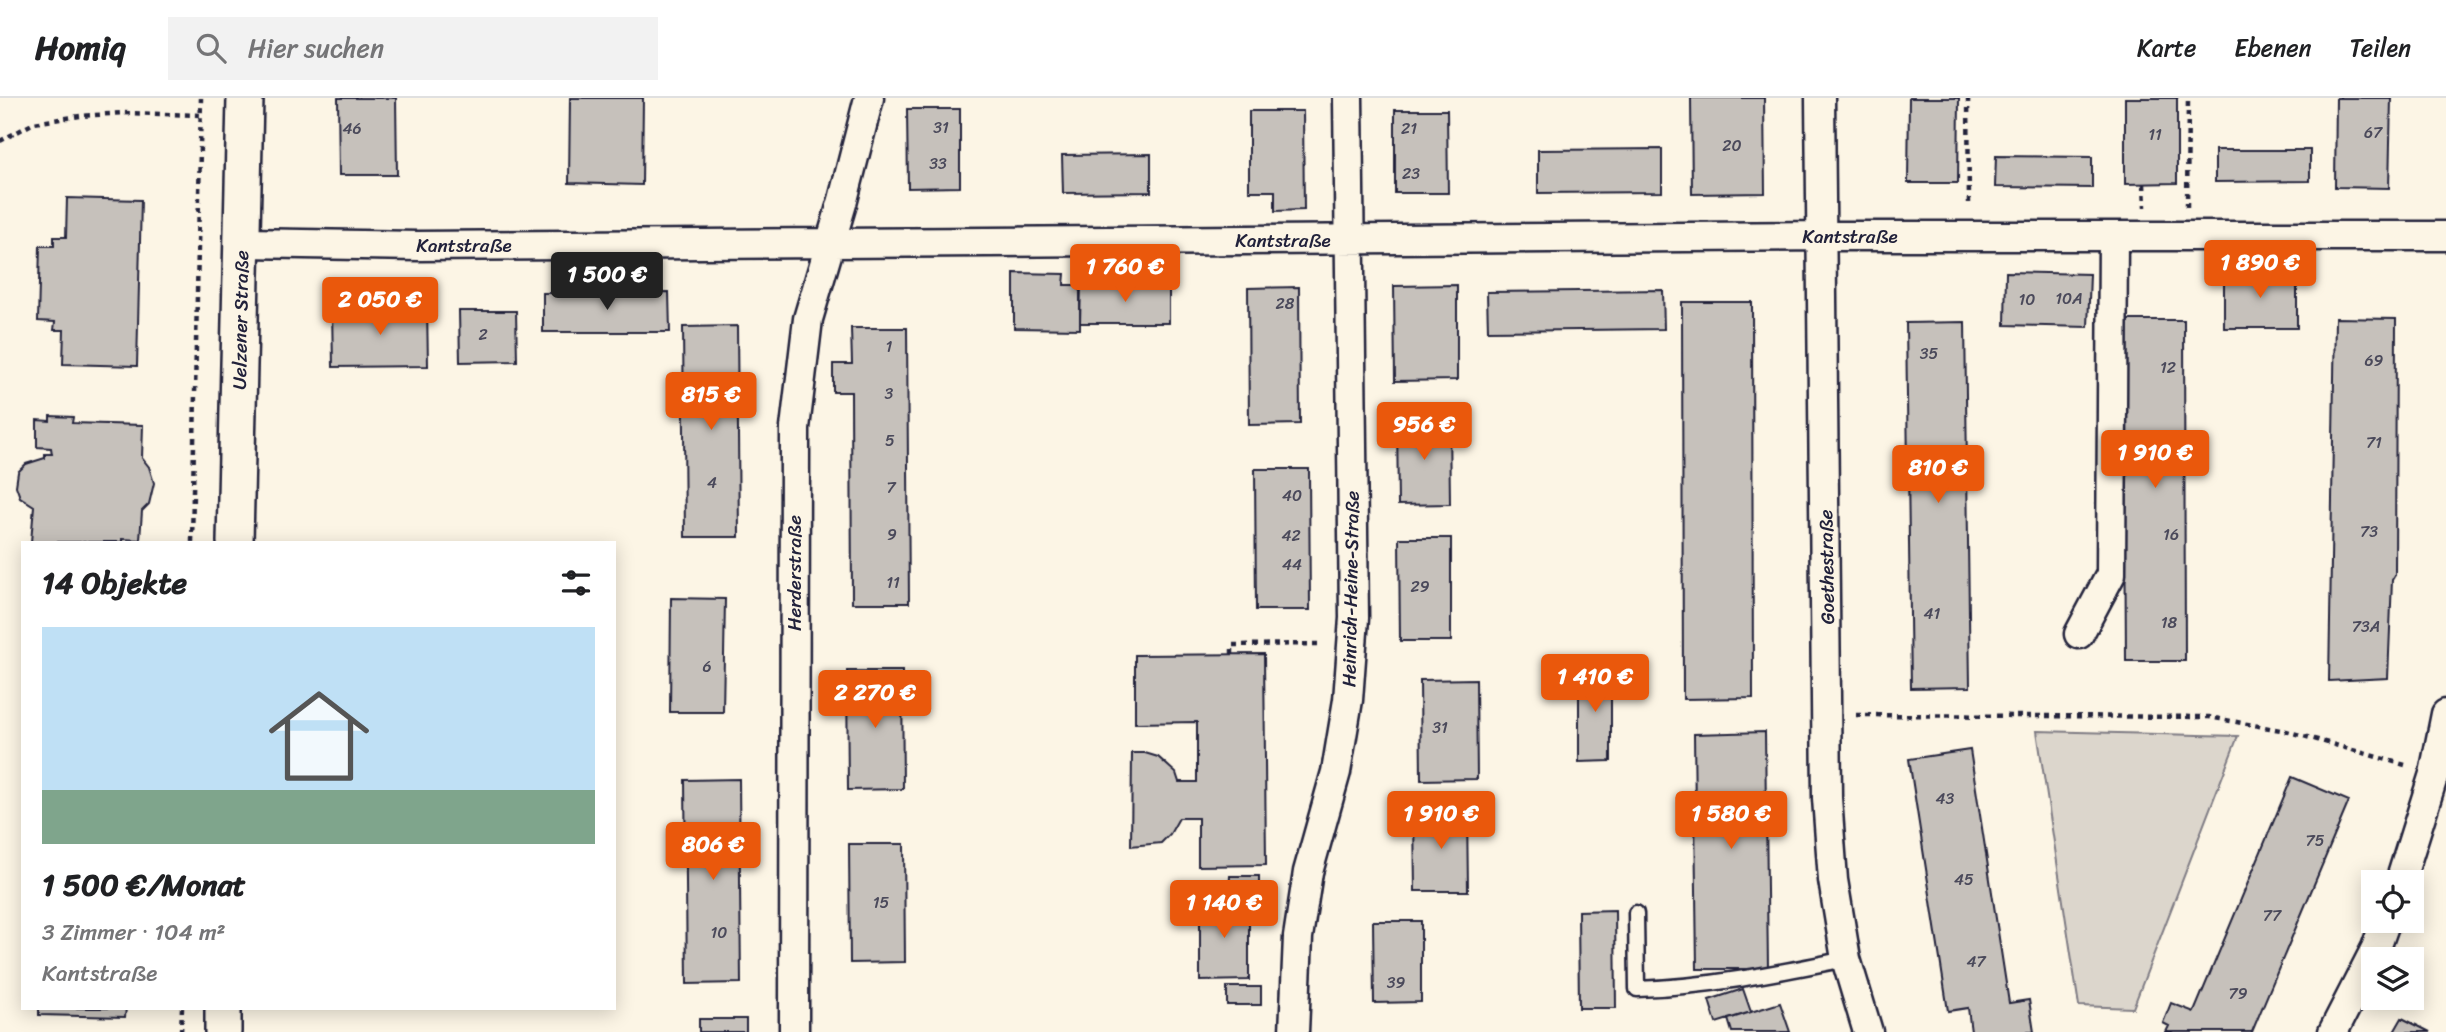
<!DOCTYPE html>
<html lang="de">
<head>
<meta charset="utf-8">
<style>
	body { margin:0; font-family:Sriracha,sans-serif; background:#f2f2f2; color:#202124; height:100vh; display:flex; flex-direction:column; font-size:26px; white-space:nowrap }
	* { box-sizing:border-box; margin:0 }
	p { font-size:23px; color:#757577 }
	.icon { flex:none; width:38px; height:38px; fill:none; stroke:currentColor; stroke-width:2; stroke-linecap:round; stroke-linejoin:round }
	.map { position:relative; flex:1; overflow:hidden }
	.sheet { position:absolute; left:21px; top:443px; width:595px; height:469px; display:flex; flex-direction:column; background:#fff; border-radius:0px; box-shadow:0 4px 18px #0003 }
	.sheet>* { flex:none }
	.buttons { position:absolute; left:2361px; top:772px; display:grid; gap:14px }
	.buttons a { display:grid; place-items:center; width:63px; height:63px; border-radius:0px; background:#fff; box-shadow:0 4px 18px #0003; font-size:35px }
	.price { position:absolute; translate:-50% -60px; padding:0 16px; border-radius:7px; background:#ea580c; color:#fff; font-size:23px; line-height:46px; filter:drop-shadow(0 2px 4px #0008) }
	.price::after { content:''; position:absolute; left:50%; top:42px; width:21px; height:16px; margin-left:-10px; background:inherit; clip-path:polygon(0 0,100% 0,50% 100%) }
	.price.on { background:#222; color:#fff }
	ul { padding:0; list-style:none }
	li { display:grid; align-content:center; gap:14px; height:371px; padding:0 21px }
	li span { display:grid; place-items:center; height:217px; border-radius:0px; color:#555 }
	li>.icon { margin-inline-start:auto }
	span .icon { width:126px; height:126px; fill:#fffc; stroke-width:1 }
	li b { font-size:30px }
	h2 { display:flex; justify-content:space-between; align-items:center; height:84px; padding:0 21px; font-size:30px }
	header { display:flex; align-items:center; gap:42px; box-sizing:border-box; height:98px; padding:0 35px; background:#fff; border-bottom:2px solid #e0e0e0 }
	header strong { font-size:33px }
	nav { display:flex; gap:38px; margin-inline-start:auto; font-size:24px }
	.search { width:490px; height:63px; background:#f2f2f2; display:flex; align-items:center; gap:18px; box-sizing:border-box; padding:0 24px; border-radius:0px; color:#757577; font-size:26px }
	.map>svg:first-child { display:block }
</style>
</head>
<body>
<header>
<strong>Homiq</strong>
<div class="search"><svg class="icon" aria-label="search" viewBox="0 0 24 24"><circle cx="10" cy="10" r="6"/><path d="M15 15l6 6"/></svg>Hier suchen</div>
<nav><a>Karte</a><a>Ebenen</a><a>Teilen</a></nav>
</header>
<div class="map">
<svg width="2446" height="934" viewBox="0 0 2446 934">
	<rect width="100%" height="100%" fill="#fcf5e5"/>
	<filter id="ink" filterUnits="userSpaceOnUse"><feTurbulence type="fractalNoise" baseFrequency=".0143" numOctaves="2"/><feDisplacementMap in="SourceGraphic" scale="14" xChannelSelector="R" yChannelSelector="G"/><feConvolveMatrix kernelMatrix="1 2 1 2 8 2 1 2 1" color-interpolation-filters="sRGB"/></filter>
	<g filter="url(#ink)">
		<path fill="#dcd6cc" stroke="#7f7c84" stroke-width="2" d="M2037,633L2238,638L2133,910L2079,908Z"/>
		<path fill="#c6c1bb" stroke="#22223b" stroke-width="2" d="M338,0H396L397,77H339Z
			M570,0H643L642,87L569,85Z
			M1691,0H1764L1765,95L1692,96Z
			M1909,0H1959L1958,85H1908Z
			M2125,0H2177V85L2125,86Z
			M2336,0H2391L2389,90L2335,89Z
			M907,11H960V89L908,90Z
			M1395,12H1447L1448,95H1395Z
			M1249,13H1303L1304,112L1275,113V93H1249Z
			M1662,51V94L1538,95V52Z
			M2215,52H2310V83L2215,84Z
			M1151,56V94L1063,95L1062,57Z
			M1996,58L2092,59V90L1995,89Z
			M67,100L141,102L137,268L63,266L64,232H54L55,224L38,223L40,148H54V139H66Z
			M2006,174L2090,176L2088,229L2005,227Z
			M2224,174H2297V230H2224Z
			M1014,175L1065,176L1064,187H1080V231L1014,230Z
			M1169,186V225H1080L1081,187Z
			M1457,187V282L1395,283L1394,188Z
			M1299,189L1300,326L1249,327L1248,190Z
			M1663,192L1664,231L1488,233L1487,194Z
			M669,194L670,234H543V195Z
			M1682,204H1752L1753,600L1683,601Z
			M332,209H427L428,268L333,269Z
			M459,213H516L517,263L460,264Z
			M2335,220L2396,221L2395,477L2392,482L2388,580L2329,583Z
			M2124,222H2184L2185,563H2126Z
			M1965,224L1970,589L1911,590L1906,225Z
			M737,228L739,439H685L683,229Z
			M851,230H907L909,505H852L851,294H833V266H852Z
			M50,318L73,319L72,325L143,327L142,360L149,369L154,385L149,406L142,413L140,442L122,441V444H31L34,408L20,399L16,388L18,374L26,366L45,360V356H52L51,350L37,349V322L50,323Z
			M1449,320L1450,406L1398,407L1397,321Z
			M1255,371H1309L1310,512H1256Z
			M1399,440H1451V543H1400Z
			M671,500L725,501L723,614H670Z
			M1264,556L1266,767L1198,768V720H1179L1170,736L1161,745L1131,748L1132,655H1145L1158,659L1176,675L1179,684H1197V624L1135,625V557Z
			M1579,568H1611V663L1579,664Z
			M847,573H902L903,691L848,692Z
			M1476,581L1477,681L1421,682L1420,582Z
			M1765,634L1768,871H1697L1694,636Z
			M1970,652L2009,905L2029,902L2034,934H1971L1968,910L1948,913L1909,661Z
			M2292,679L2349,703L2252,934H2166L2169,928L2163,925L2171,905L2194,914Z
			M739,681L741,885L687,886L685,682Z
			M1467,713L1468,793H1415L1414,714Z
			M849,746H904L905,864L850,865Z
			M1230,778H1259V796L1229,795Z
			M1249,802V882L1200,883V803Z
			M1615,812L1616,910H1579L1578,813Z
			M1373,823H1421V904L1374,905Z
			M1227,889H1261V907H1227Z
			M1743,891L1751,914L1716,925L1709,902Z
			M1780,905L1790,934H1732L1728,921Z
			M39,910H126L125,919L39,917Z
			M2402,920L2430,934H2394Z
			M699,921H746V934H699Z"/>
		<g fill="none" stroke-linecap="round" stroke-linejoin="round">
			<defs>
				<path id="service" d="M1636,815L1637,891C1708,889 1777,875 1846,861"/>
				<path id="minor" d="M1820,0L1827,700L1833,782L1846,861L1868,934
					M242,145L418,148L1823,138H2446
					M2079,536L2111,476L2113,138
					M2400,784L2434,676L2446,616
					M794,934L795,330L808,221L843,102L869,0
					M1294,934L1298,839L1308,774L1336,674L1348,602L1354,520L1348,0
					M2333,934L2376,850L2386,822"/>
				<path id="tertiary" d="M235,444L245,0
					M223,934V910"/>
			</defs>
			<use href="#service" stroke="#22223b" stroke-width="19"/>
			<use href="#minor" stroke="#22223b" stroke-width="33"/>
			<use href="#tertiary" stroke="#22223b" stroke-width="40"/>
			<path stroke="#22223b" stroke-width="4.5" stroke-dasharray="5 5" stroke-linecap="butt" d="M1968,0L1969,105
				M0,43L34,25L80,18L124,15L202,17
				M2144,86L2145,109
				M2187,109L2188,0
				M192,444L201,0
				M1232,556V547L1320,546
				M1856,617L2209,619L2286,633L2405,667
				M181,934L182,910"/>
			<use href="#service" stroke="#fcf5e5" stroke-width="14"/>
			<use href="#minor" stroke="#fcf5e5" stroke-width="28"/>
			<use href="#tertiary" stroke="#fcf5e5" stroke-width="35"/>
		</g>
	</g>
	<g text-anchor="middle" stroke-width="5" stroke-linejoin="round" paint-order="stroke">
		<g font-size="16" fill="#4b4a5b">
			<text x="941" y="35">31</text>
			<text x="352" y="36">46</text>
			<text x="1409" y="36">21</text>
			<text x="2373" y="40">67</text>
			<text x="2155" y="42">11</text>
			<text x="1732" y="53">20</text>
			<text x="938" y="71">33</text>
			<text x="1411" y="81">23</text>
			<text x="2069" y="206">10A</text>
			<text x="2027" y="207">10</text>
			<text x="1285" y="211">28</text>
			<text x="483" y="242">2</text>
			<text x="889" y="254">1</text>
			<text x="1929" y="261">35</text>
			<text x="2374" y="268">69</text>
			<text x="2168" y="275">12</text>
			<text x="889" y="301">3</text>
			<text x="890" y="348">5</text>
			<text x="2374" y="350">71</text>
			<text x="712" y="390">4</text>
			<text x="891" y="395">7</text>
			<text x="1292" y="403">40</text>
			<text x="2369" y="439">73</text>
			<text x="892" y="442">9</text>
			<text x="2171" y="442">16</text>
			<text x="1291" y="443">42</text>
			<text x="1292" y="472">44</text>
			<text x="893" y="490">11</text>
			<text x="1420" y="494">29</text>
			<text x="1932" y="521">41</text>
			<text x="2169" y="530">18</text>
			<text x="2366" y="534">73A</text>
			<text x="707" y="574">6</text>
			<text x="1440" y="635">31</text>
			<text x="1945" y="706">43</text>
			<text x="2315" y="748">75</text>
			<text x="1964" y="787">45</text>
			<text x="881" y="810">15</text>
			<text x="2272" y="823">77</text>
			<text x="719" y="840">10</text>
			<text x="1976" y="869">47</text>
			<text x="1396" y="890">39</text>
			<text x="2238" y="901">79</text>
		</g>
		<g font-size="19" fill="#22223b" stroke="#fcf5e5">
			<text x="1850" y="145">Kantstraße</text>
			<text x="1283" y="149">Kantstraße</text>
			<text x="464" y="154">Kantstraße</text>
			<text transform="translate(240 222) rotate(-89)" y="7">Uelzener Straße</text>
			<text transform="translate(1826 469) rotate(-91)" y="7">Goethestraße</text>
			<text transform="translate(794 475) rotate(-90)" y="7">Herderstraße</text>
			<text transform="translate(1350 491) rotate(-89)" y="7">Heinrich-Heine-Straße</text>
		</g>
	</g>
</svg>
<div class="buttons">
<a><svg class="icon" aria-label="locate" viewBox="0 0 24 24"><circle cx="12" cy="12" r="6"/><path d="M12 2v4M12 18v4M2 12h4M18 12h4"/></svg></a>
<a><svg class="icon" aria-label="layers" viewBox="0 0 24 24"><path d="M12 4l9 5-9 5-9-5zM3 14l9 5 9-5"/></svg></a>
</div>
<b class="price" style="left:2260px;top:202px">1 890 €</b>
<b class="price" style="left:1125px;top:206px">1 760 €</b>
<b class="price on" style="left:607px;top:214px">1 500 €</b>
<b class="price" style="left:380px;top:239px">2 050 €</b>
<b class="price" style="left:711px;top:334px">815 €</b>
<b class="price" style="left:1424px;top:364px">956 €</b>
<b class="price" style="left:2155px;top:392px">1 910 €</b>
<b class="price" style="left:1938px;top:407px">810 €</b>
<b class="price" style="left:1595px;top:616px">1 410 €</b>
<b class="price" style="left:875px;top:632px">2 270 €</b>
<b class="price" style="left:1441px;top:753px">1 910 €</b>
<b class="price" style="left:1731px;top:753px">1 580 €</b>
<b class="price" style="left:713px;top:784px">806 €</b>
<b class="price" style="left:1224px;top:842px">1 140 €</b>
<section class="sheet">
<h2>14 Objekte<svg class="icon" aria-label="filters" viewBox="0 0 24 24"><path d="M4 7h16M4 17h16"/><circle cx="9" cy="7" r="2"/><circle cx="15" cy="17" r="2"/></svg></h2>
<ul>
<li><span style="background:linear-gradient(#bfe0f5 75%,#7fa58c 0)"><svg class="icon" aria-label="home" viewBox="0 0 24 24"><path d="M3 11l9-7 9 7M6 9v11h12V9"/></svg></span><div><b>1 500 €/Monat</b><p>3 Zimmer · 104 m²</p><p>Kantstraße</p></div></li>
</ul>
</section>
</div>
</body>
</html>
